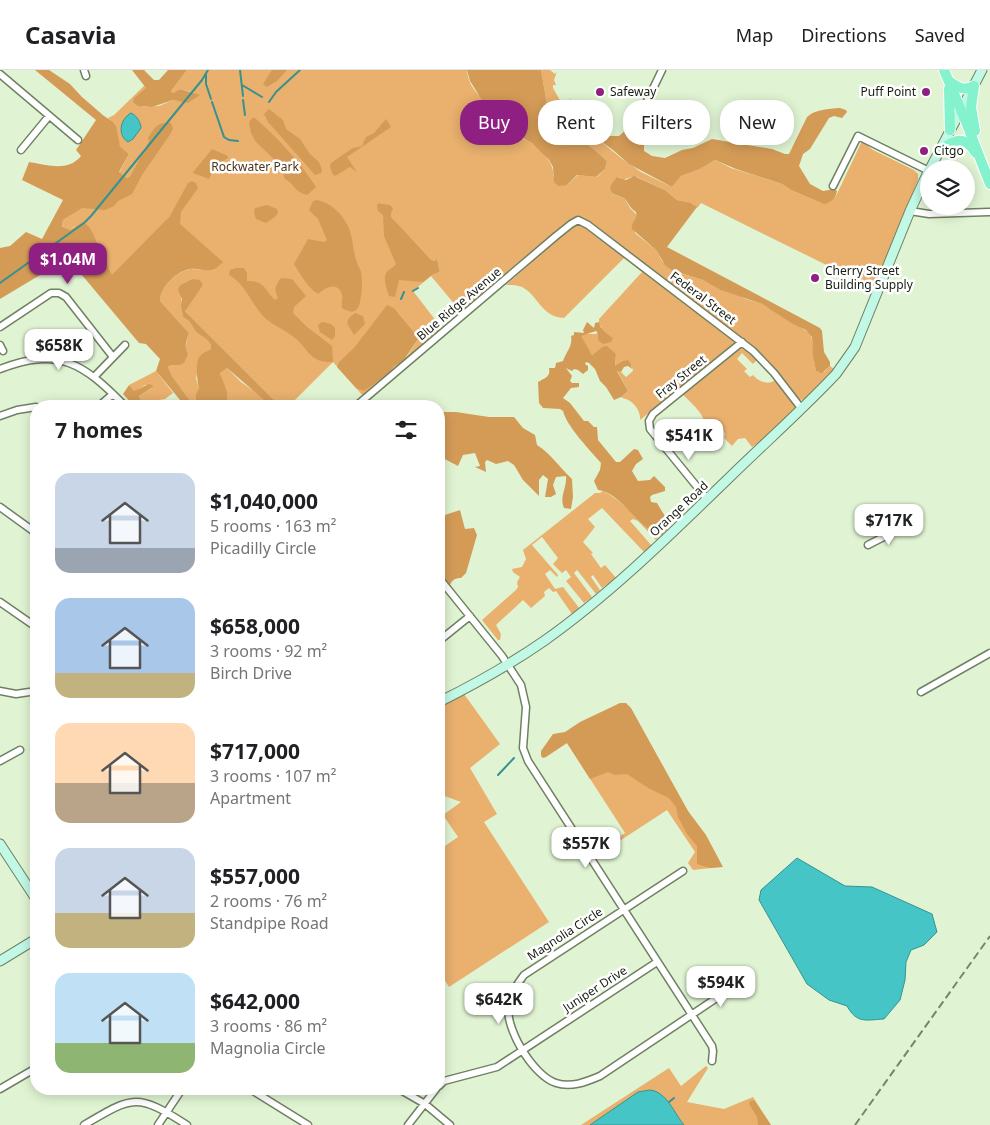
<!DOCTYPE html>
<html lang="en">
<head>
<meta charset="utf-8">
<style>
	body { margin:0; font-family:"Noto Sans",sans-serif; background:#f2f2f2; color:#202124; height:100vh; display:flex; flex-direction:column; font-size:19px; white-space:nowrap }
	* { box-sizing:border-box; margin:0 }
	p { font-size:16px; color:#757577 }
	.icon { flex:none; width:28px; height:28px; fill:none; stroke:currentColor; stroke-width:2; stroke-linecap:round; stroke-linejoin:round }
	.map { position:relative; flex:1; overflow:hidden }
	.drawer { position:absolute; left:30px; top:330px; width:415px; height:695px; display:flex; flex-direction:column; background:#fff; border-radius:20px; box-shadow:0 2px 12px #0003 }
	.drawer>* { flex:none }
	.top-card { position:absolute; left:460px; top:30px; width:455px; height:45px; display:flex; gap:10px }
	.fabs { position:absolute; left:920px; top:90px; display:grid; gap:10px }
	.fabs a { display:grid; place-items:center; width:55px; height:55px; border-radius:50%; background:#fff; box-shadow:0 2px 12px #0003; font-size:25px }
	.price { position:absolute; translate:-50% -42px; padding:0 11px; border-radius:10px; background:#fff; color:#222; font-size:16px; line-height:32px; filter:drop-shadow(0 1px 2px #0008) }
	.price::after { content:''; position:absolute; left:50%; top:30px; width:15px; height:11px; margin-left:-8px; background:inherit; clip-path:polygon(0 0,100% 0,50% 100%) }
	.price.active { background:#8f1f80; color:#fff }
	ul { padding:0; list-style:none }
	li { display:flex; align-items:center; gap:15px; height:125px; padding:0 25px }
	li span { display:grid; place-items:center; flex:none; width:140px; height:100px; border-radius:15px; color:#555 }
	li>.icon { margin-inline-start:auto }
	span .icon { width:60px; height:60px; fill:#fffc; stroke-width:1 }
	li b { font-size:21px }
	h2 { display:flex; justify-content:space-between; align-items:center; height:60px; padding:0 25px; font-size:21px }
	.chip { padding:0 18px; border-radius:20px; background:#fff; box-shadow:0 2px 12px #0003; font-size:18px; line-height:45px }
	.chip.active { background:#8f1f80; color:#fff }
	header { display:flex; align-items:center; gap:30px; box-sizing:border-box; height:70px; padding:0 25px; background:#fff; border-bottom:1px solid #e0e0e0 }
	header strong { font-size:24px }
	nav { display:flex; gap:28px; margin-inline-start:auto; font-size:18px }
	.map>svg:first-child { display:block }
</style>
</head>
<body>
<header>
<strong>Casavia</strong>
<nav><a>Map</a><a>Directions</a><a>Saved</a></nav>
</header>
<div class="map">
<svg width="990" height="1055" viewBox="0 0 990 1055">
	<rect width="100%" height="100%" fill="#e0f4d3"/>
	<path fill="#e9b06e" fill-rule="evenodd" d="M187,0H467C469,23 486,29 499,43C505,50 509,58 516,65C520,69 525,69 530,72C539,77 556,95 553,106L567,115L578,105L597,107L605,99L607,91L590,76L574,57L545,43L547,34L541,0H550L555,4L557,1L554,10L556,15H553V18L563,36H565L571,28L567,42L571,47L621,88L641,102L672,117L681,106L700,99L715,90L731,98L782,114L791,120L822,133H828L836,126L862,71L873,80L914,100L918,104V109L888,187L881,198L873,218L701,133L697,138L693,134L677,130L665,120L637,107H631L623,110L619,107L610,116L613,124L625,129L630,138L636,144L635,163L656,180L662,191L671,200L703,210L746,229L762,234L810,263C813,268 814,292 816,301L824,302L830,296L835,300L805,329L801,330C787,323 768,289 753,276L576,148L565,154L462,243L431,206L413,221L443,260L363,326L333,292L289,336H280L184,240L203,215L192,209L180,215L183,247L189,251L196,262L207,270L211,275V279L200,286L196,309L199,318L198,321L204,332L210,336H194L172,306L168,297L171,295H179C184,284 186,274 189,263L160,231C160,217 177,201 191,199C198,199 205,200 211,200L170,146L105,228L75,156L70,160L62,158L63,150L83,138L88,137L131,114L149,71L130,106L127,108L119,103L129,84L120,76L112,51L108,48L114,45L145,15L146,18L143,37L159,36L173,30L179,31L195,23L180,19L173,23L171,21ZM380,133L388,135L392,141L391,145L392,148C402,161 419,185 434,191L437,189L440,202L432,205ZM395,239L419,268L408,285L393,297Z
		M576,153H581L758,289L753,294L742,283L737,289L747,299L744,301L750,307L753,305C758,311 768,316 775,310L797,337L763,369L752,377L745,368L738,369L732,376L724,368L725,364L723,360L717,363L718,361L715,358L702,356L699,354L700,352L704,351C702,341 686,328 678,320L640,350C641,343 636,335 630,331C627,329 624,329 621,327L628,321L617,300L621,302L626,307L633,301L631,294L615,297L616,284L602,277L592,285L581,268V264H596L602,257L599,255V249L642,202L624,188L564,248C541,247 538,225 522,217C517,215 512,215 506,215Z
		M227,298L241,312L261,326L271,336H227L220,302Z
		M156,301L173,323L165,329L142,333L139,326L154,316L145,315L134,322L129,315Z
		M603,421C625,432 639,453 660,466L656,470L638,451L633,449L630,451L652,476L645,483L602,438L588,449L595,457L583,472L593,483L591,484L601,498L605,495L616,508L602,518L593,505L591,507L600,520L596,524L577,500L574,503L592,527L584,533L566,511L571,507L566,500L562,503L553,494L558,488L542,467L532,475L558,505L557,507L550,500L545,504L555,519L563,517L580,539L572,544L556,521L553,522L549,518L544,522L545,526L531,538L523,530L496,555L501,564L500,570H498L482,550L516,520L518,517L517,512L520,507L513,502L512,499L522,497L526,489L523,480L595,423H600Z
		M464,624L500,674L470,698L497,744L484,752L549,852L449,917L439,901V780L458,767L443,745L461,732L439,724V637Z
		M626,633L720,797L693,800L688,793L695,782L667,740L595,787L593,784L625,763L567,673Z
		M706,996L708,998L687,1032L724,1039L753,1027L771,1055H581L669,998L681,1016Z"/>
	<path fill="#d49b57" d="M35,0H49L70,14L82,27L104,46L112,51L116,56L120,76L129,84L119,102L127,108L130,106L149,71L148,68C154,58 158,51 171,53L173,59L169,66L142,105L132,124L118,131L114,136L105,140L83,138L63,150L62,157L70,160L83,152C95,159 94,173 103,181L105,192L112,205L170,146L188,113L192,111L196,113L198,118L181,142L180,154L223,192C220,195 215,200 210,200C204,201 197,198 190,199C177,201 160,217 160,231L189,263C187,271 183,276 188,284L184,293L179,295H171L168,297L172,306L194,336H185L156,301L160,289L146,274L139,273L71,192L55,196L0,229V178L10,176L26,162L42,169L63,130L22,110L29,92C48,95 68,102 81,86L76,80L96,50Z
		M132,0H144L154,10H159L168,0H187L171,21L173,23L180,19L200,25L188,33L173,30L152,37L138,36L133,32L134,28L146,18Z
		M272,0H287L277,11L267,17L263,14Z
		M467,0H541L547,34L546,43L574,57L590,76L607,91L605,99L596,107L577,105L567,115L558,116L554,112L553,97L549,90L532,73L515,64L499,43L482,30L470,11Z
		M840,38L846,40L847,42L842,48L834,46L829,48L810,79L803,84L799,96L810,114L823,121L834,119L837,121C836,128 831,133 824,134L791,120L782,114L736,99L715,90L700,99L681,106L672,117L629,94L613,80L588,62L567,42L596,56L594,60L608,66H619L628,58L646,68L644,76V81L652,86L665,88L682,80L693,78L712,69L772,79L785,84H789L807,47C816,39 828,39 840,38Z
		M269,39L283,50L286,59L300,69L310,84L319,92L322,100L321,103L315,105L268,52L264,44Z
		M252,48H255C278,68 300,92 316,117L307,125C296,123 294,114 285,109L280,95L256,72L251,63L249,52Z
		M386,49L391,57L347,87L357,102L350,97L335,106L332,103L330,96L331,93L353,78L362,76L366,67L374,63Z
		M212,79L228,86V88C219,93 213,99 209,109L193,103L194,101Z
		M634,106L665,120L677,130L691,133L697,137L667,177L820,258L822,261L824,282L830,292V296L822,303L816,301L813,286L812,267L806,260L793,254L762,234L721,220L703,210L671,200L665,195L656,180L632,159C630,153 638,149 636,142C630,138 629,134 625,129C618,124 611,127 610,116L617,107L626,110Z
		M317,130C331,133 340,142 347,154C354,167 352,182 358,195C360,200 360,198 361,202C363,209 362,236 356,240C352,244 346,240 342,238C341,233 343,230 342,225C338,211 326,217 318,224C307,217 301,205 294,194L308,169L324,172L327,170L318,149L309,140L313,131Z
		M379,133L390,135L393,138L391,145L392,148L430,189L434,191L437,189L440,202L432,205L423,212L399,210L395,227L389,226C387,220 383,209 386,203C388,199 394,198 396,194L384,166L383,145L378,141L377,135Z
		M267,135L277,139L278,142L276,146L266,153L256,149L254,143L255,138Z
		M236,198H244L247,203V211C265,211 263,218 275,230L278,228C274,219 275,216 281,208L292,209L306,226L294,237L293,243L307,257L332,276L333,292C310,293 310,281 295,268C287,261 275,256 266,249C252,236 246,214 229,205L230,200Z
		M192,209L200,210L203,215L185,241L280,336H271L227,298L220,303L227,322V336H210L204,332L200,333L196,330V325L199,318C197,312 195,291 200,286C202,283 208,281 211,279V275L207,270L196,262L189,251L183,247L181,235L182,229L178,220L180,215Z
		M387,235L395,239L419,268L403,291L393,297L390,302L364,321L356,318L337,297L339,292L354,278Z
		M355,243L363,246L365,254L354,265L347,253L349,248Z
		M322,252L331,254L335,258V266L332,270L320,262L318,255Z
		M587,252L594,258L595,253L599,252C599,258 608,265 613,268L611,272L603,274L598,270V263L596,261L581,266L592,285L602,277L607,276L616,284L615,296L623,291L628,290L631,294L632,299L628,296L624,297L621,302L617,301L628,321L621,327L614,330L606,317L600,311L595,299L589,293L586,292L585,294L588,296V300L583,304L578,300L574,299L572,301L566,298L572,306L570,311L572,313H579V317L571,318L563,328L570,333L584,351H588L594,357H597L598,370L616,392H620L634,379L638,380L643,389L636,394L632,401L638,411L650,410L654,406L665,417V421L652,425L650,427L651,432L657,433L668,451V454L662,453L667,460L660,466C655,463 650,460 646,457C632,446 616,422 598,420L594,411L600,400L601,393C590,380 567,357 563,341L560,339L543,338L539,333L538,312C544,308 551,307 549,298H555L556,293L563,291C566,282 573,276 571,266L574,265V262L584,263L583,260Z
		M149,314L154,316L139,326L142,333L134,336L123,324L129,315L134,321Z
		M439,342H456L489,347H514L523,358L535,365L537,375C551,384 560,398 572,409L573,427L571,439L564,438C559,426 567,419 566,406L556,407L553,415L556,424L551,427H545L548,409L543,405L539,410V426L523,410L514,395L508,391L496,394L487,390L485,392L486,402L475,397L480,396L475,383L463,385L458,396L439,386Z
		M460,440L465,459L474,458L477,465L466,503L461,508C455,508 452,510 450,515L439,502V441L445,445Z
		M620,633H626L631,638L688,741L706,765L723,797L710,798L697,794V776L687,764L678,747L676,737L669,728L650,719L627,704L615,705L608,702L590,709L567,673L546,687L543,688L541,686V681L553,664L565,662L580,652Z
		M754,1030L771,1055H758L757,1047L749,1034L750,1031Z"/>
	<path fill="#46c5c6" stroke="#37928f" d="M131,43C136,45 141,52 141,58L133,69L128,72C117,65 120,49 131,43Z
		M797,788L845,816L872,817L932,844L937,862L924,875L911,880L906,892L905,910L900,930L884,949C866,950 857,954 847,936L829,930L807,914L759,830L761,820Z
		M650,1020C667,1022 674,1043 684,1055H590L638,1022Z"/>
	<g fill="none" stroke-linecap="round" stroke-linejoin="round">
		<path stroke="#37928f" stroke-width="2" d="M240,0L243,26
			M206,4V14L211,29
			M242,15L262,27
			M243,30L245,45
			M212,32L224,67L229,70L238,71
			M269,32L276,22L300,0
			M0,213L84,153L91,146L202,10L208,0
			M413,221L418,218
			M401,229L404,222
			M498,705L514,688
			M669,1032L674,1028"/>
		<defs>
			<path id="street" d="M84,0L86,6
				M0,4L78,70
				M636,54L662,0
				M21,80L49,46
				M833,116L858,66L929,101
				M910,141L929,144L989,142
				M0,257L51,223H59L66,227L113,287
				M0,275L3,281
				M0,299C59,276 84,294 125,336
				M94,307L125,275
				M99,336L113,324
				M356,336L556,166L571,154L578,150L588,155L753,281L774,303L801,338
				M0,346L17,340L36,337
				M707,429L650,359L649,351L653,344L742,272
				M0,437L36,463
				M868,475L901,458
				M439,508L502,586L521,615L526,637L523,678L528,691L712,976L713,981L712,991
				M0,532L36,557
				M439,571L470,546
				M0,621L16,624L36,621
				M921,622L990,583
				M0,691L20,680
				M683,801L524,905C518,913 512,921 509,931C502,955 533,1006 556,1013C571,1018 586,1012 600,1006L739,913
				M439,1016L444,1011L497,997L657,892
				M0,1019L36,998
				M250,1019L308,1055
				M399,1019L425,1034L450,1055
				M84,1055C133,1026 137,1023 187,1055
				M158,1055L182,1019
				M408,1055L436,1019"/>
			<path id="secondary" d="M930,99L982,0
				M439,632C475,614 511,594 544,571C612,523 672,463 732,405C766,372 803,339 836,304L855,277L910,141L929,100
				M0,774L36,829
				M0,891L36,869"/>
			<path id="primary" d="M944,0L966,52L990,114
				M949,11C958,18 964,21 974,16
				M974,16L971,37L975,61
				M949,19L950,60
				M940,80C955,69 964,65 976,83"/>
		</defs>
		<use href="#street" stroke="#6f8063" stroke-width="9"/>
		<use href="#secondary" stroke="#6f8063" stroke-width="11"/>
		<use href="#primary" stroke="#fff" stroke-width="12"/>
		<use href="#street" stroke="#fff" stroke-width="6"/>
		<use href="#secondary" stroke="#c1f8e6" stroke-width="9"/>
		<use href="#primary" stroke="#83f2cd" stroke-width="10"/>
		<path stroke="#77856e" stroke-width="2" stroke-dasharray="8 4" stroke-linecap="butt" d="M855,1055L990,866"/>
	</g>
	<g fill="#8f1f80" stroke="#fff" stroke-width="2">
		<circle cx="600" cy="22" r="5"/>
		<circle cx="926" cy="22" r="5"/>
		<circle cx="924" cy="81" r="5"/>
		<circle cx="815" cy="208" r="5"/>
	</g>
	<g text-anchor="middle" stroke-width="5" stroke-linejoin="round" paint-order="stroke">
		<g font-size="12" fill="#151c10" stroke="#fff" text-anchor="start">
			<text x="610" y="26">Safeway</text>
			<text x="916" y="26" text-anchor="end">Puff Point</text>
			<text x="934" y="85">Citgo</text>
			<text x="825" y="205">Cherry Street<tspan x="825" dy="14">Building Supply</tspan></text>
		</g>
		<g font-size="12" fill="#4d3517" stroke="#fff">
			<text x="255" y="101">Rockwater Park</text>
		</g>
		<g font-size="12" fill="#151c10" stroke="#fff">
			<text transform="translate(703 228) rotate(37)" y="4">Federal Street</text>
			<text transform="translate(459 234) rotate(-40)" y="4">Blue Ridge Avenue</text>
			<text transform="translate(681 307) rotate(-39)" y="4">Fray Street</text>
			<text transform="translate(679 439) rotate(-43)" y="4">Orange Road</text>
			<text transform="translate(565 864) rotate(-33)" y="4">Magnolia Circle</text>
			<text transform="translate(595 919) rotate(-33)" y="4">Juniper Drive</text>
		</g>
	</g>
</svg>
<div class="fabs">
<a><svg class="icon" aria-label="layers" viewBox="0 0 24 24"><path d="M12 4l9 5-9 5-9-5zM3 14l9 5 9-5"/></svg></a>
</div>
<b class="price active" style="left:68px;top:215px">$1.04M</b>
<b class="price" style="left:59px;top:301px">$658K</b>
<b class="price" style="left:689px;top:391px">$541K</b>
<b class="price" style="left:889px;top:476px">$717K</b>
<b class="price" style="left:586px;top:799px">$557K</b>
<b class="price" style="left:721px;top:938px">$594K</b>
<b class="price" style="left:499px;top:955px">$642K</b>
<div class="top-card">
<a class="chip active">Buy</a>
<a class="chip">Rent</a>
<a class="chip">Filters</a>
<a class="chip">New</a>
</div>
<section class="drawer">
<h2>7 homes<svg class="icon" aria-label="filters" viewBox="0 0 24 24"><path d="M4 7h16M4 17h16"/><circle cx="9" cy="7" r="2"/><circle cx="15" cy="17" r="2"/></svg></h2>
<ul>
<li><span style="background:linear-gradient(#c9d6e8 75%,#9aa5b1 0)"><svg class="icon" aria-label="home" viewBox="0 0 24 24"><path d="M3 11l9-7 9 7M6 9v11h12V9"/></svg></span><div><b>$1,040,000</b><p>5 rooms · 163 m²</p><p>Picadilly Circle</p></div></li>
<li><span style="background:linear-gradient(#a9c7e8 75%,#c2b280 0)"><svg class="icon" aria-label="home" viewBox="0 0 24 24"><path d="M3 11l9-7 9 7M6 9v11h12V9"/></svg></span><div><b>$658,000</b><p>3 rooms · 92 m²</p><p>Birch Drive</p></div></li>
<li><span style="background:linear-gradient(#ffd9b3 60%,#b9a48a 0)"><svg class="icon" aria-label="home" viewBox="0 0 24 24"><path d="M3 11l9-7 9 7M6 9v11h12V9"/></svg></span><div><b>$717,000</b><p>3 rooms · 107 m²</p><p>Apartment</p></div></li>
<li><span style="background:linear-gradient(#c9d6e8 65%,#c2b280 0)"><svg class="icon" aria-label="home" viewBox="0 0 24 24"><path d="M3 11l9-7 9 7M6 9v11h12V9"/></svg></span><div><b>$557,000</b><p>2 rooms · 76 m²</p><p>Standpipe Road</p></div></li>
<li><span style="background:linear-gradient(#bfe0f5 70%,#8fb573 0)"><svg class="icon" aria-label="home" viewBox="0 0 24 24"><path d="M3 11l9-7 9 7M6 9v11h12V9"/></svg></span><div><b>$642,000</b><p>3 rooms · 86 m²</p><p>Magnolia Circle</p></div></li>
</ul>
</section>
</div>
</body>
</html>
